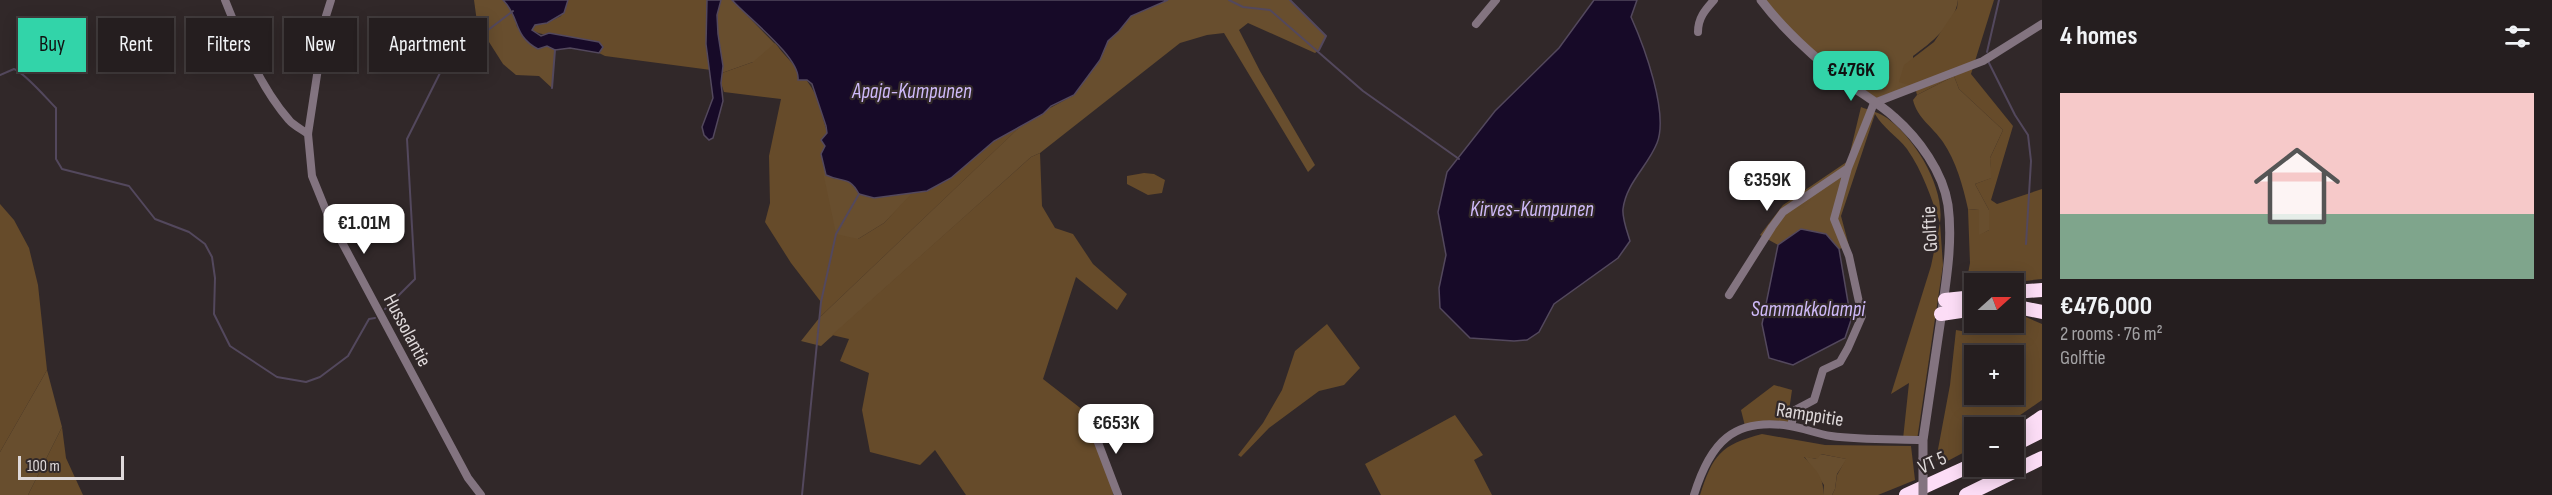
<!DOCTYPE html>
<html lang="en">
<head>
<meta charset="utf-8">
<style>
	body { margin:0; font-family:"Sofia Sans Condensed",sans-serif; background:#312b2c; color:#f1f3f6; height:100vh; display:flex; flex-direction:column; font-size:22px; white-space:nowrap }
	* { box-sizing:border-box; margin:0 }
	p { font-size:20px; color:#a3a2a4 }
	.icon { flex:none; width:33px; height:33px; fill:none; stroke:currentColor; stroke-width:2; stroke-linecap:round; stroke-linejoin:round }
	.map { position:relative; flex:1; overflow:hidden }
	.side { display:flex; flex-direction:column; background:#251e1f; width:510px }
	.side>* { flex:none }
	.top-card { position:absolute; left:18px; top:18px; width:570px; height:54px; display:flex; gap:12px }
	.needle { width:39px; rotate:69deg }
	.controls { position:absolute; left:1964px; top:273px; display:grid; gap:12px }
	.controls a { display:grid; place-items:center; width:60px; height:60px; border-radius:0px; background:#251e1f; box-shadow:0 3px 15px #0003,0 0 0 2px #423c3d; font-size:30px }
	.scale { position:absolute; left:18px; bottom:15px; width:106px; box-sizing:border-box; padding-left:6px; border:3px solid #dfd9da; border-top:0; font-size:16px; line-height:21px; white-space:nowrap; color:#dfd9da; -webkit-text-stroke:4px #312829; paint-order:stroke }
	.price { position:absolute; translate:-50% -51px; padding:0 14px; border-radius:12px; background:#fff; color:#222; font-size:20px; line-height:39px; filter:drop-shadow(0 2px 3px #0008) }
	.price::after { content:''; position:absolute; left:50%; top:36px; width:18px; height:14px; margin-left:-9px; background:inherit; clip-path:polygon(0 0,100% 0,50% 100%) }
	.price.selected { background:#32d4a9; color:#111 }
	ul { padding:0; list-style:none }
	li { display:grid; align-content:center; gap:12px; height:318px; padding:0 18px }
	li+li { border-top:2px solid #423c3d }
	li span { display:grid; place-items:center; height:186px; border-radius:0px; color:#555 }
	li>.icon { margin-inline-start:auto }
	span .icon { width:108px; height:108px; fill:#fffc; stroke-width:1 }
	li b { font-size:26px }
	h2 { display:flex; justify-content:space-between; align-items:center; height:72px; padding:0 18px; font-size:26px }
	.tag { padding:0 21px; border-radius:0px; background:#251e1f; box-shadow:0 3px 15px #0003,0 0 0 2px #423c3d; font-size:21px; line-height:54px }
	.tag.selected { background:#32d4a9; color:#111 }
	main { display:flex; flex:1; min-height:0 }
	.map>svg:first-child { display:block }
</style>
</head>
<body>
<main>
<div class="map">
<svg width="2042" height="495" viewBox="0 0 2042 495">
	<rect width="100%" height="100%" fill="#312829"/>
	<path fill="#684e2e" d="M474,0H503L513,11L517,27L555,50L552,88L539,76L516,75L503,64L489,42L479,37Z
		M721,0H732L778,47L832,178C843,179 855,181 858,193L941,165L884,223L858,239L828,249L798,117L753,62L722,73L718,34L717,15Z
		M1168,0H1290L1326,36L1318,51L1315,53L1248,23L1239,30L1260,71L1315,165L1308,172L1224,33L1207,35L1180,43L1040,153L1031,157L821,346L801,341L820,317L1026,121L1074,95L1108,41L1119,31L1131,16Z
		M1761,0H1958C1955,24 1931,43 1913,56L1915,87L1874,103L1828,68Z
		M1954,76L1959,89L2003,130L1990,158L1992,178L1975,184L1989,210V230L1979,236V210L1968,209C1963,186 1956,161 1943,142C1933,127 1917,118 1913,100L1917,95Z
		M1861,107C1869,110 1880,113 1887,118C1916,139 1945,188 1940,223C1931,197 1923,172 1907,149C1897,136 1883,128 1875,114L1841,216L1849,246L1839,249L1826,234L1801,229L1778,245L1760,235L1783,205L1848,161Z
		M47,370L62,427L28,495H0V452Z
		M1820,454L1847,459L1837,474L1835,489L1832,495H1823L1824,485L1804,456L1816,459Z"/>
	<path fill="#664b2a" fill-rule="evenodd" d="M568,0H707L706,44L711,70L605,56L599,53L601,51L599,42C585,40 541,37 532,30L535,25L547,23L561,16Z
		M1958,0H1994L1971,74L2013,126L1991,200L1997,204L2042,189V279L2006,283L1974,284V288L1965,289L1970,263L1968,209L1979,210V235L1989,230V210L1975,184L1991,178L1990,158L2003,130L1959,89L1954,76L1917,95L1915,87L1899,82L1904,65L1934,42L1957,8Z
		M775,43C794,68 815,81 822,114C823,121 826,126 827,133L821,140L825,146L823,172L836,234L858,239L884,223L912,193L927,191L951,178L994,141L1021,126L820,317L821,302L791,263L765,222L770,203L769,156L781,99L724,92L721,83L722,73L753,62Z
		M1040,153L1042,206L1055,228L1073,234L1093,264L1127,294L1117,310L1076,277L1043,379L1088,414L1112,480L1113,495H966L935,450L920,465L870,452L862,410L869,373L840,361L849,339L832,335L1031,157Z
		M1144,173L1154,174L1165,180L1162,193L1148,195L1127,184V176Z
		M0,204L14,220L29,248L38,285L47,370L0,452Z
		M1940,223L1943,265L1917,440L1903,439L1909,383L1891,394L1931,266Z
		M2013,315L2026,317L2042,324V400L2003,427L1974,428V447L1942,464L1936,460L1950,385L1956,330L1973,333L1983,323L2013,322ZM1974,356H2013V394H1974Z
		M1327,324L1360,368L1344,385L1319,391L1269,428L1241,457L1238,455L1263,423L1282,390L1295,351Z
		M1774,385L1792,390L1789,411L1791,426H1745L1741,410Z
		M1455,415L1483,455L1474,460L1492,495H1381L1365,464Z
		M62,427L66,458L83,495H28Z
		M1762,434L1825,445L1911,446L1915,480L1878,495H1832L1835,489L1837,475L1846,459L1821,454L1817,459L1804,457C1815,469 1825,478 1823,495H1700C1713,455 1720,445 1762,434Z"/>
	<path fill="#170a28" stroke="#53485d" stroke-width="1.5" d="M503,0H568L564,13L547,23L535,25L532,30L541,36L549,33L599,42L603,47L599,53L570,48L555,50L547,46L538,49C512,35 521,18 503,0Z
		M707,0H721L717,15L718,34L723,66L721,83L723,101L713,138L709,140L704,135L702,127L713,98L706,44Z
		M732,0H1168L1131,16L1119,31L1108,41L1100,60L1074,95L1051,106L1043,114L994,141L951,178L927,191L874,198L859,194C849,175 842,183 826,175L821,154L825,146L821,140L827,133L826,126L812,84L807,80H798C801,58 747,17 732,0Z
		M1594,0H1637L1631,17C1644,46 1669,113 1657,143C1648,166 1626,183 1623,209C1622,218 1627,231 1630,241L1618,258L1554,304L1539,332L1527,340L1514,341L1470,338L1440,308L1439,288L1446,255L1438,212L1447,172L1495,111L1559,48Z
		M1801,229L1826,234L1839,249L1851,320L1845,338L1793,365L1769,358L1762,324L1778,245Z"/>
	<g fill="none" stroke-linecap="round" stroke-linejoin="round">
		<path stroke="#53485d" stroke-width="2" d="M1229,0L1243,7L1270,10L1363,91L1459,159
			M1290,0L1326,36L1319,50
			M1987,52L1999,0
			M1988,61L2015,115L2028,135L2031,161L2026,244
			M0,75L14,69C25,73 46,98 56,108V159L62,169L129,186L155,219L189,232L205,244L212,257L215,278L214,314L230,346L277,377L306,382L320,377L348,356L369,319L375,318
			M552,88L555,50
			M385,309L415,279L407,139L441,71L479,37L513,11
			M802,495L821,302L836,234L859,194"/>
		<path stroke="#837480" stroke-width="8" d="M225,0C241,40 260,87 289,120C293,125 301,129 308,134
			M331,0L326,16L308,134L312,176L329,218L468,478L481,495
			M1476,24L1496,0
			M1698,32C1698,18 1705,10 1714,0
			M1729,295L1772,227L1783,212L1848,168
			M1091,424L1118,495
			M1791,426L1795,410L1814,400L1823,370L1840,362L1848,348L1862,316L1849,256L1834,219L1848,168L1874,103L1983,61L2042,24
			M1694,495C1710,443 1733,417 1790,426C1804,428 1817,434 1831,436C1861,440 1893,439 1923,440"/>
		<path stroke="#837480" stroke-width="9" d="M1761,0C1786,33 1817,60 1850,85C1864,95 1881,105 1894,117C1919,139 1943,172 1948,205C1953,243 1946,281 1941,318C1935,359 1929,400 1923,440V459"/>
		<path stroke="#fcddf6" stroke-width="14" d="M2013,292L2042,290
			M1945,300L1974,297
			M2013,306L2042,312
			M1941,314L1974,309
			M2013,437L2042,417
			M2020,442L2042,431
			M1906,495L1974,464
			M1966,495L2042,458"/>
		<path stroke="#837480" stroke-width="9" d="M1923,459V495"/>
	</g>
	<g text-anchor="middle" stroke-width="4.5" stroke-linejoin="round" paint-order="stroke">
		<g font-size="20" fill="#dfd9da" stroke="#312829">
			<text transform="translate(1929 229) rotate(-93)" y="7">Golftie</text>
			<text transform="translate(408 330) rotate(62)" y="7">Hussolantie</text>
			<text transform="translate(1810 414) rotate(9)" y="7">Ramppitie</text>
			<text transform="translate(1932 462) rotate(-24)" y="7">VT 5</text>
		</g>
		<g font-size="21" font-style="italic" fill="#cfbaf9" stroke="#312829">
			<text x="912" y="98">Apaja-Kumpunen</text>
			<text x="1532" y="216">Kirves-Kumpunen</text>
			<text x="1808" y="316">Sammakkolampi</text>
		</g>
	</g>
</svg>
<div class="controls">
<a><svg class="needle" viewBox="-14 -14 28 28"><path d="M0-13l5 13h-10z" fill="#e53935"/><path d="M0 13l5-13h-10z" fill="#a3a2a4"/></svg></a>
<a>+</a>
<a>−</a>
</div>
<div class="scale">100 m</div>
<b class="price selected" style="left:1851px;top:102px">€476K</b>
<b class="price" style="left:1767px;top:212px">€359K</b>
<b class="price" style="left:364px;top:255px">€1.01M</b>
<b class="price" style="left:1116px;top:455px">€653K</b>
<div class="top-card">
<a class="tag selected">Buy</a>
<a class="tag">Rent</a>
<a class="tag">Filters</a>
<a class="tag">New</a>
<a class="tag">Apartment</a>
</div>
</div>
<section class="side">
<h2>4 homes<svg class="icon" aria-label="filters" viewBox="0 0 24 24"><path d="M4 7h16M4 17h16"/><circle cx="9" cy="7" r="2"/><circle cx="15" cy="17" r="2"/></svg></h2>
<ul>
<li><span style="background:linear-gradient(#f6c9c9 65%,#7fa58c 0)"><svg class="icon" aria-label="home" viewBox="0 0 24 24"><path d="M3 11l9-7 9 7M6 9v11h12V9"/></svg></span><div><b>€476,000</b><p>2 rooms · 76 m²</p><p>Golftie</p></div></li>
</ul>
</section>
</main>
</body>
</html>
